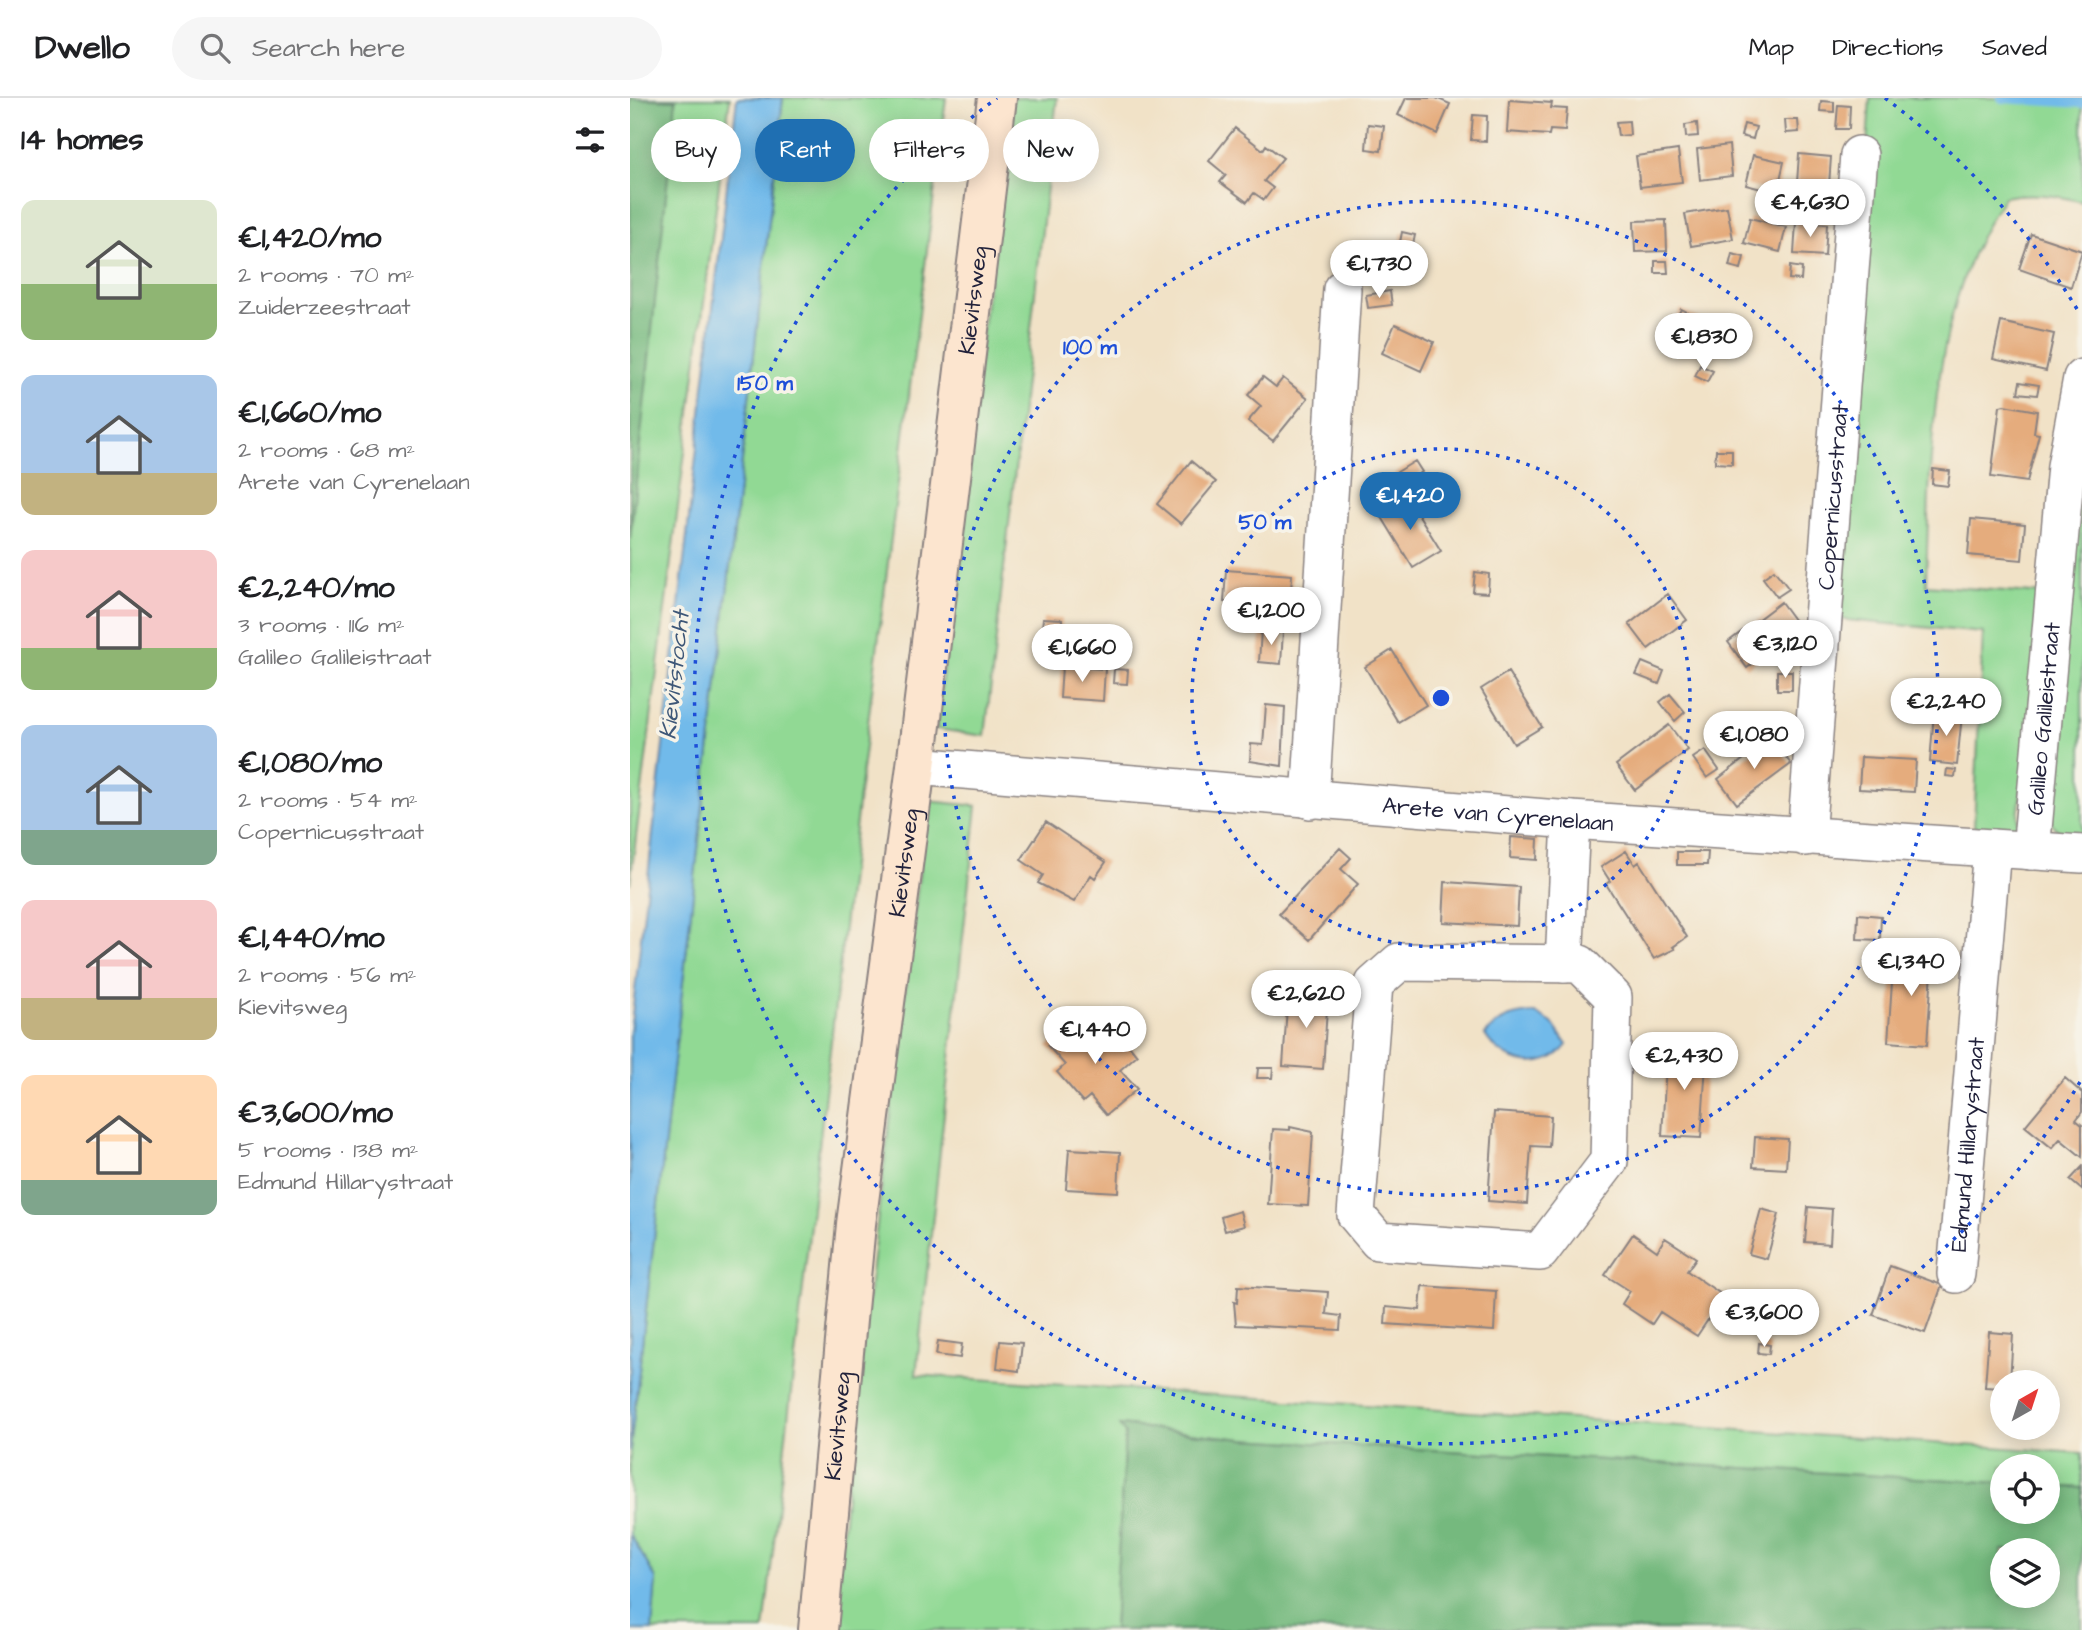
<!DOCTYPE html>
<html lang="en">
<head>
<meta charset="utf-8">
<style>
	body { margin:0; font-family:"Architects Daughter",sans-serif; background:#f6f6f6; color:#202124; height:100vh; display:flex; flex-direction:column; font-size:26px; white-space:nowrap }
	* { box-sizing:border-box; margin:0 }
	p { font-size:23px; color:#757577 }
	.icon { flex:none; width:38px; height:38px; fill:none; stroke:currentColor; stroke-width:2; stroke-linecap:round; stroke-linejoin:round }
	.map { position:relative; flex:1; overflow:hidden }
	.side { display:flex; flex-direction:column; background:#fff; width:630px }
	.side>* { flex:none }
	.guide { position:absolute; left:21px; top:21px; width:665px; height:63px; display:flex; gap:14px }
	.needle { width:46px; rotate:39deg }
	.tools { position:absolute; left:1360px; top:1272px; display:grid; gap:14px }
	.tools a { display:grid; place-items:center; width:70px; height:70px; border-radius:50%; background:#fff; box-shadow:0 4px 18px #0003; font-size:35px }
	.price { position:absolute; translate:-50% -60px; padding:0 16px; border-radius:24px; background:#fff; color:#222; font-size:23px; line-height:46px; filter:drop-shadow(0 2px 4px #0008) }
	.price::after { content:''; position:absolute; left:50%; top:42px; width:21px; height:16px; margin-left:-10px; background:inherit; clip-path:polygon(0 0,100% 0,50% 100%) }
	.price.selected { background:#1f6fb2; color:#fff }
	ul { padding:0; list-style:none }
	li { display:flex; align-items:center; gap:21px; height:175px; padding:0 21px }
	li span { display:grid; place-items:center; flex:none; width:196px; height:140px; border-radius:14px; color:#555 }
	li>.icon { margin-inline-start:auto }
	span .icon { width:84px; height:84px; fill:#fffc; stroke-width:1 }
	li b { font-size:30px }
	h2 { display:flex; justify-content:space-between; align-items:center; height:84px; padding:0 21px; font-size:30px }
	.tag { padding:0 24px; border-radius:32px; background:#fff; box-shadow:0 4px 18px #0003; font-size:24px; line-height:63px }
	.tag.selected { background:#1f6fb2; color:#fff }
	header { display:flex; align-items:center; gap:42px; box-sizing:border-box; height:98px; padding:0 35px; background:#fff; border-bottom:2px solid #e0e0e0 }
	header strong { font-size:33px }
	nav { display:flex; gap:38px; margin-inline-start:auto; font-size:24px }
	.search { width:490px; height:63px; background:#f6f6f6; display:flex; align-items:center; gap:18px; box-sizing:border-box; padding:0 24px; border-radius:38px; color:#757577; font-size:26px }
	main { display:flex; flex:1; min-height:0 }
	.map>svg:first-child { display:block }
</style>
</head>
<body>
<header>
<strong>Dwello</strong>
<div class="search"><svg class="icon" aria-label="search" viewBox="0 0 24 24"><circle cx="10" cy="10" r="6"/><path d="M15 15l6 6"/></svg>Search here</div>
<nav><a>Map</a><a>Directions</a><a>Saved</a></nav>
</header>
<main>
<section class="side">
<h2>14 homes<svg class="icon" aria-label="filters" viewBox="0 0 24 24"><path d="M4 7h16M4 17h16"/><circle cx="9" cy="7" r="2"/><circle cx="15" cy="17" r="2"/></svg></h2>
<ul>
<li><span style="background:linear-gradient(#dfe7d0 60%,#8fb573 0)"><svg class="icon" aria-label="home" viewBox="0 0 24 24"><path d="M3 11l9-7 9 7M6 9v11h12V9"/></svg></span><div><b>€1,420/mo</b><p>2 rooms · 70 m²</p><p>Zuiderzeestraat</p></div></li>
<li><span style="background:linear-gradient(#a9c7e8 70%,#c2b280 0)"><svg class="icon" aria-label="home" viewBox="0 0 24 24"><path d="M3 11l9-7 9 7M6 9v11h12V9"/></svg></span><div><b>€1,660/mo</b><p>2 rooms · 68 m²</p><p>Arete van Cyrenelaan</p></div></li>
<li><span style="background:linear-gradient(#f6c9c9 70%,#8fb573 0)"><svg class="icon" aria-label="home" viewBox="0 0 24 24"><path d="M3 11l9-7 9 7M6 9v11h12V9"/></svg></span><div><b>€2,240/mo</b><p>3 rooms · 116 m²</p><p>Galileo Galileistraat</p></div></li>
<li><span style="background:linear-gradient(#a9c7e8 75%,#7fa58c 0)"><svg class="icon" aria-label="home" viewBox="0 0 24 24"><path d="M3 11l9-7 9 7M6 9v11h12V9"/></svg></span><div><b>€1,080/mo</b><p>2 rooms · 54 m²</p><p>Copernicusstraat</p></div></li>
<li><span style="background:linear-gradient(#f6c9c9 70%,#c2b280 0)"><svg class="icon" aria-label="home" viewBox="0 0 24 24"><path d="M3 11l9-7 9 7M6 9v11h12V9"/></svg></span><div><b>€1,440/mo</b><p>2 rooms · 56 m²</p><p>Kievitsweg</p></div></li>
<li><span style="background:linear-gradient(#ffd9b3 75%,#7fa58c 0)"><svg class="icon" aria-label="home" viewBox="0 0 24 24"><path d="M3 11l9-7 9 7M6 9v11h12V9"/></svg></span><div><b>€3,600/mo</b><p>5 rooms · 138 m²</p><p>Edmund Hillarystraat</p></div></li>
</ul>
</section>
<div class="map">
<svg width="1452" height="1532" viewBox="0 0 1452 1532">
	<rect width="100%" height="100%" fill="#f7f3e8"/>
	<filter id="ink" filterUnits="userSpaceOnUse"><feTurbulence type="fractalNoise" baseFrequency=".0143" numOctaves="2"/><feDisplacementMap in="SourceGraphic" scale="14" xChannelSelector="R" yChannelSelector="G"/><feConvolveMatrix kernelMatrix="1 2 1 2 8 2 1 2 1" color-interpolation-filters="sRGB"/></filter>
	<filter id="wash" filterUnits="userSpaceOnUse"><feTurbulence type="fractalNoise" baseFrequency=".00686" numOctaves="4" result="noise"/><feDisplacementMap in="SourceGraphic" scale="28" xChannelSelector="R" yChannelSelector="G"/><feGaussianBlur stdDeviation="1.57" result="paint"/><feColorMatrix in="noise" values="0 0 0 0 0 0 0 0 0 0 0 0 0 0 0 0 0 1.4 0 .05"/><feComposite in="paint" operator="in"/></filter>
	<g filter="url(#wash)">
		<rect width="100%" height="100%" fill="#f1e2c7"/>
		<path fill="#91d994" stroke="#5a7e68" stroke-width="2" d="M0,0H100L0,786Z
			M153,0H316L229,697L134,1532H22L26,1481L0,1436V1353Z
			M380,0H427L355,638L306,631Z
			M1240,0H1452V104C1426,97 1400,94 1374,99C1299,209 1300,360 1296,487L1415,496L1386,735L1344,729L1353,535L1207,521Z
			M1452,326V740L1434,739L1421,725Z
			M298,703L347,708L286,1277L1452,1355V1390L1418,1388V1368H1372V1385L613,1341L490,1327L495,1335L484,1532H203L225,1309Z"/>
		<path fill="#74b97e" stroke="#4b6e5c" stroke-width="2" fill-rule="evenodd" d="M0,0L46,2L0,442Z
			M489,1327L613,1341L1372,1385V1414H1418V1388L1452,1390V1532H484L495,1335ZM1372,1452H1418V1498H1372Z"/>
		<path fill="#71baea" stroke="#4a6e92" stroke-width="2" d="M107,0H153L0,1353V936Z
			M905,915L922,925L937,947C914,977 873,966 855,937C870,920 883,916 905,915Z
			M0,1436L26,1481L22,1532H0Z"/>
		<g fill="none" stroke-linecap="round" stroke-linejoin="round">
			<path stroke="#71baea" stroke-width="10" d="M1372,0L1452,5"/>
		</g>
		<g id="blocks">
			<path fill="#e5ac7d" d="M776,0H806L820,6L807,36L768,17Z
				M879,2L922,5L921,10L937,11L935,33L920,32L919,37L877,34Z
				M1191,3L1204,4V14L1190,13Z
				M1208,7L1220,8L1219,31H1206Z
				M843,17L857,18L856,43L841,42Z
				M1155,22H1168L1169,34L1156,35Z
				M999,23L1000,37L988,38L986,24Z
				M1067,25L1068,38L1056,39L1055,27Z
				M738,26L754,28L751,53L736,51Z
				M1114,26L1126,29L1123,41L1111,38Z
				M605,30L633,52L636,47L653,60L634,83L643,90L634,102L624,95L617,104L590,84L596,77L579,63Z
				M1099,47L1102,78L1070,82L1067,51Z
				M1048,52L1052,84L1010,89L1006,58Z
				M1169,56L1201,59L1198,101L1166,99Z
				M1123,57L1154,64L1147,95L1116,87Z
				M1097,109L1103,141L1061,148L1055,116Z
				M1120,120L1156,129L1150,154L1114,145Z
				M1036,122L1037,153L1005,154L1004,123Z
				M1166,124L1197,126L1195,158L1164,156Z
				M772,134L785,137L781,156L768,154Z
				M1401,136L1452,153L1441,189L1389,171Z
				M1102,156L1114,159L1111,171L1099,168Z
				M1025,163H1037L1038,175H1025Z
				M1160,168L1172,170L1171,182L1159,181Z
				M760,193L762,207L738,210L736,197Z
				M1051,211L1084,228L1072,251L1039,234Z
				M1371,224L1424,236L1416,273L1363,261Z
				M765,226L804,244L791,273L752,255Z
				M1070,267L1083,273L1077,284L1065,278Z
				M633,279L646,289L653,280L678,300L643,343L618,323L631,308L618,297Z
				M1390,284L1409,287L1407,297L1388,295Z
				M1374,307L1407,313L1404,335L1409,336L1397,384L1361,379L1370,308Z
				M1086,352H1102V366L1085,365Z
				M561,363L586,384L551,426L527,406Z
				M785,363L792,374L771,387L764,376Z
				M1303,371L1320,373L1318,388L1302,386Z
				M777,398L811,453L783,470L750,416Z
				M1341,421L1395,426L1392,462L1338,457Z
				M596,472L662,477L660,509L594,504Z
				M1144,472L1159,491L1147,499L1133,480Z
				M845,474L859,476L858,495L843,494Z
				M1038,496L1057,522L1018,551L999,526Z
				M1151,504L1170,530L1117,570L1098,544Z
				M413,520L432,521L430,557L410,556Z
				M631,532L653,533L651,566L629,564Z
				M762,552L796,607L768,624L735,569Z
				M1012,564L1034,573L1029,586L1006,577Z
				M432,568L475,571L473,603L430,600Z
				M484,571L498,572L497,586L483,585Z
				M1147,573H1162V592H1147Z
				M878,574L912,629L884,646L851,591Z
				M1040,596L1055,614L1045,623L1030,604Z
				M636,607L655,609L652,668L620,663L621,646L633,647Z
				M1304,614L1332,616L1327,667L1300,664Z
				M1039,627L1058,652L1005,692L986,667Z
				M1141,640L1161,666L1107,706L1088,681Z
				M1075,652L1089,672L1077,680L1063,660Z
				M1231,659L1286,662L1284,694L1229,691Z
				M1317,671L1326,672L1325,679L1316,678Z
				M416,724L476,764L465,780L461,777L444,804L408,785L413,777L391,762Z
				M881,739L908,741L907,762L880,760Z
				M710,750L721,760L711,771L728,786L679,842L649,816Z
				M996,753L1005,767L1009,764L1057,839L1043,849L1045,851L1024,861L976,786L980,783L971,769Z
				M1047,754H1078L1077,767H1047Z
				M815,784L889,789L887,828L813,824Z
				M1228,816L1251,818L1250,842L1227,841Z
				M1281,854L1303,858L1297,947L1258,944L1264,855Z
				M675,892L698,896L693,971L653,968L658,894L675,895Z
				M448,923L464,942L482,927L491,938L487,942L494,949L498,946L507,957L490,972L507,991L476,1017L460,998L453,1004L427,974L435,967L418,948Z
				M1054,947L1077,951L1071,1040L1032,1038L1037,948L1054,949Z
				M628,970H643L642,980H627Z
				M1435,980L1452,995V1014L1446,1022L1452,1027V1059L1430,1041L1422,1050L1395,1028Z
				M864,1014L921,1018L919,1049L901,1048L897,1106L858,1103Z
				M660,1029L683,1034L678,1108L638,1106L643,1031L660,1032Z
				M1125,1039L1158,1041L1156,1071L1123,1069Z
				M439,1051L490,1054L488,1094L436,1091Z
				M1452,1069V1092L1440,1082Z
				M1178,1109L1202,1111L1200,1146L1175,1144Z
				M1131,1111L1149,1116L1137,1161L1119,1156Z
				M610,1113L614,1128L595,1133L591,1119Z
				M1003,1136L1027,1153L1035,1140L1066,1160L1057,1173L1094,1198L1067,1238L1030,1214L1022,1226L992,1206L1000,1193L975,1177Z
				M1260,1168L1312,1187L1295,1235L1243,1217Z
				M608,1188L698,1194L696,1216L711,1218L710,1232L606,1227L604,1204L607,1205Z
				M792,1188L866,1193L864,1233L755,1226L756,1209L790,1212Z
				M1359,1234L1383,1236L1380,1284H1372V1290L1355,1289Z
				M308,1243L332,1246L330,1260L306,1257Z
				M370,1243L392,1245L389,1273L367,1270Z
				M1129,1245L1140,1247L1139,1256L1128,1255Z"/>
		</g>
	</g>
	<g filter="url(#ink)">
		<use href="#blocks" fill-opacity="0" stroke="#8a8281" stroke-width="2"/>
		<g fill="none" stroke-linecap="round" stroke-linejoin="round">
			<defs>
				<g id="street">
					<path id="s1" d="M286,668L941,722L1452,756"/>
					<path d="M680,702L712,191"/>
					<path id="s2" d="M1176,739L1229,57"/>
					<path id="s3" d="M1401,753L1436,368L1452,280"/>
					<path d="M769,864L950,866L983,899L979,1063L910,1154L748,1143L726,1117L744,886Z"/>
					<path d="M934,866L941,722"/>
					<path id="s4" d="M1326,1176L1362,750"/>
				</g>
				<g id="secondary">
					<path id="s5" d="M188,1532L226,1126L286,668L367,0"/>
				</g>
			</defs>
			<use href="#street" stroke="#8a8281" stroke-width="40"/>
			<use href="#secondary" stroke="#8a8281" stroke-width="42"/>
			<use href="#street" stroke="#fff" stroke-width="37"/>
			<use href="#secondary" stroke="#fce5cf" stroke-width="38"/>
		</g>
	</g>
	<g fill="none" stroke="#1d4ed8" stroke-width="3.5" stroke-dasharray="3.5 7">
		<circle cx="811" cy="600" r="249"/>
		<circle cx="811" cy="600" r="497"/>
		<path d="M1450 984A746 746 0 1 1 367 0M1255 0A746 746 0 0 1 1450 216"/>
	</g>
	<g text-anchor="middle" stroke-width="7" stroke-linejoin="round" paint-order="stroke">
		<g font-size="23" fill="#22223b" stroke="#f7f3e8">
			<text dy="8" stroke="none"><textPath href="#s5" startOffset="1339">Kievitsweg</textPath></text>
			<text dy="8" stroke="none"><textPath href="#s2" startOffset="341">Copernicusstraat</textPath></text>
			<text dy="8" stroke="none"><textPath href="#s3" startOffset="133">Galileo Galileistraat</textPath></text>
			<text dy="8" stroke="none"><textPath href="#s1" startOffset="584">Arete van Cyrenelaan</textPath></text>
			<text dy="8" stroke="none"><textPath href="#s5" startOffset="772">Kievitsweg</textPath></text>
			<text dy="8" stroke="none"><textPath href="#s4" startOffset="130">Edmund Hillarystraat</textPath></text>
			<text dy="8" stroke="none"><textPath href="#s5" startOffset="205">Kievitsweg</textPath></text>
		</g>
		<g font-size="24" font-style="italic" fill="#3e5778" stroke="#f7f3e8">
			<text transform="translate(44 577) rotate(-84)" y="8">Kievitstocht</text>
		</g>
	</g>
	<circle cx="811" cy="600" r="10" fill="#1d4ed8" stroke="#f7f3e8" stroke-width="3.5"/>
	<g font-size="21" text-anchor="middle" font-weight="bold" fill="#1d4ed8" stroke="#f7f3e8" stroke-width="7" stroke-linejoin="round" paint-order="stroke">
		<text x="460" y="256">100 m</text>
		<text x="135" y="292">150 m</text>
		<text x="635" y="431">50 m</text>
	</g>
</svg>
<div class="tools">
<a><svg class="needle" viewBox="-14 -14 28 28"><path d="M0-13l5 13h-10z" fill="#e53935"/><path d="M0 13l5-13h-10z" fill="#757577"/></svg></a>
<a><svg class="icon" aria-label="locate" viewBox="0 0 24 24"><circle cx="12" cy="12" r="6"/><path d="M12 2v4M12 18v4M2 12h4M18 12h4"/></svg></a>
<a><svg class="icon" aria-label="layers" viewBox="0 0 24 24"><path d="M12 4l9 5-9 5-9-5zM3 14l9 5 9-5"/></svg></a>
</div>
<b class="price" style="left:1180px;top:141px">€4,630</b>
<b class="price" style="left:749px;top:202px">€1,730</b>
<b class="price" style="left:1074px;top:275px">€1,830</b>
<b class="price selected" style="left:780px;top:434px">€1,420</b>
<b class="price" style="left:641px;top:549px">€1,200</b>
<b class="price" style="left:1155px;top:582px">€3,120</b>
<b class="price" style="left:452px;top:586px">€1,660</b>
<b class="price" style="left:1316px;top:640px">€2,240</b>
<b class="price" style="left:1124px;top:673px">€1,080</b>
<b class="price" style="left:1281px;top:900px">€1,340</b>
<b class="price" style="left:676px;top:932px">€2,620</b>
<b class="price" style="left:465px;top:968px">€1,440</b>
<b class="price" style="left:1054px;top:994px">€2,430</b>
<b class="price" style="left:1134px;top:1251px">€3,600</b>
<div class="guide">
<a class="tag">Buy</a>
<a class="tag selected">Rent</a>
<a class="tag">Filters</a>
<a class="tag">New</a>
</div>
</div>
</main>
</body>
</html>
